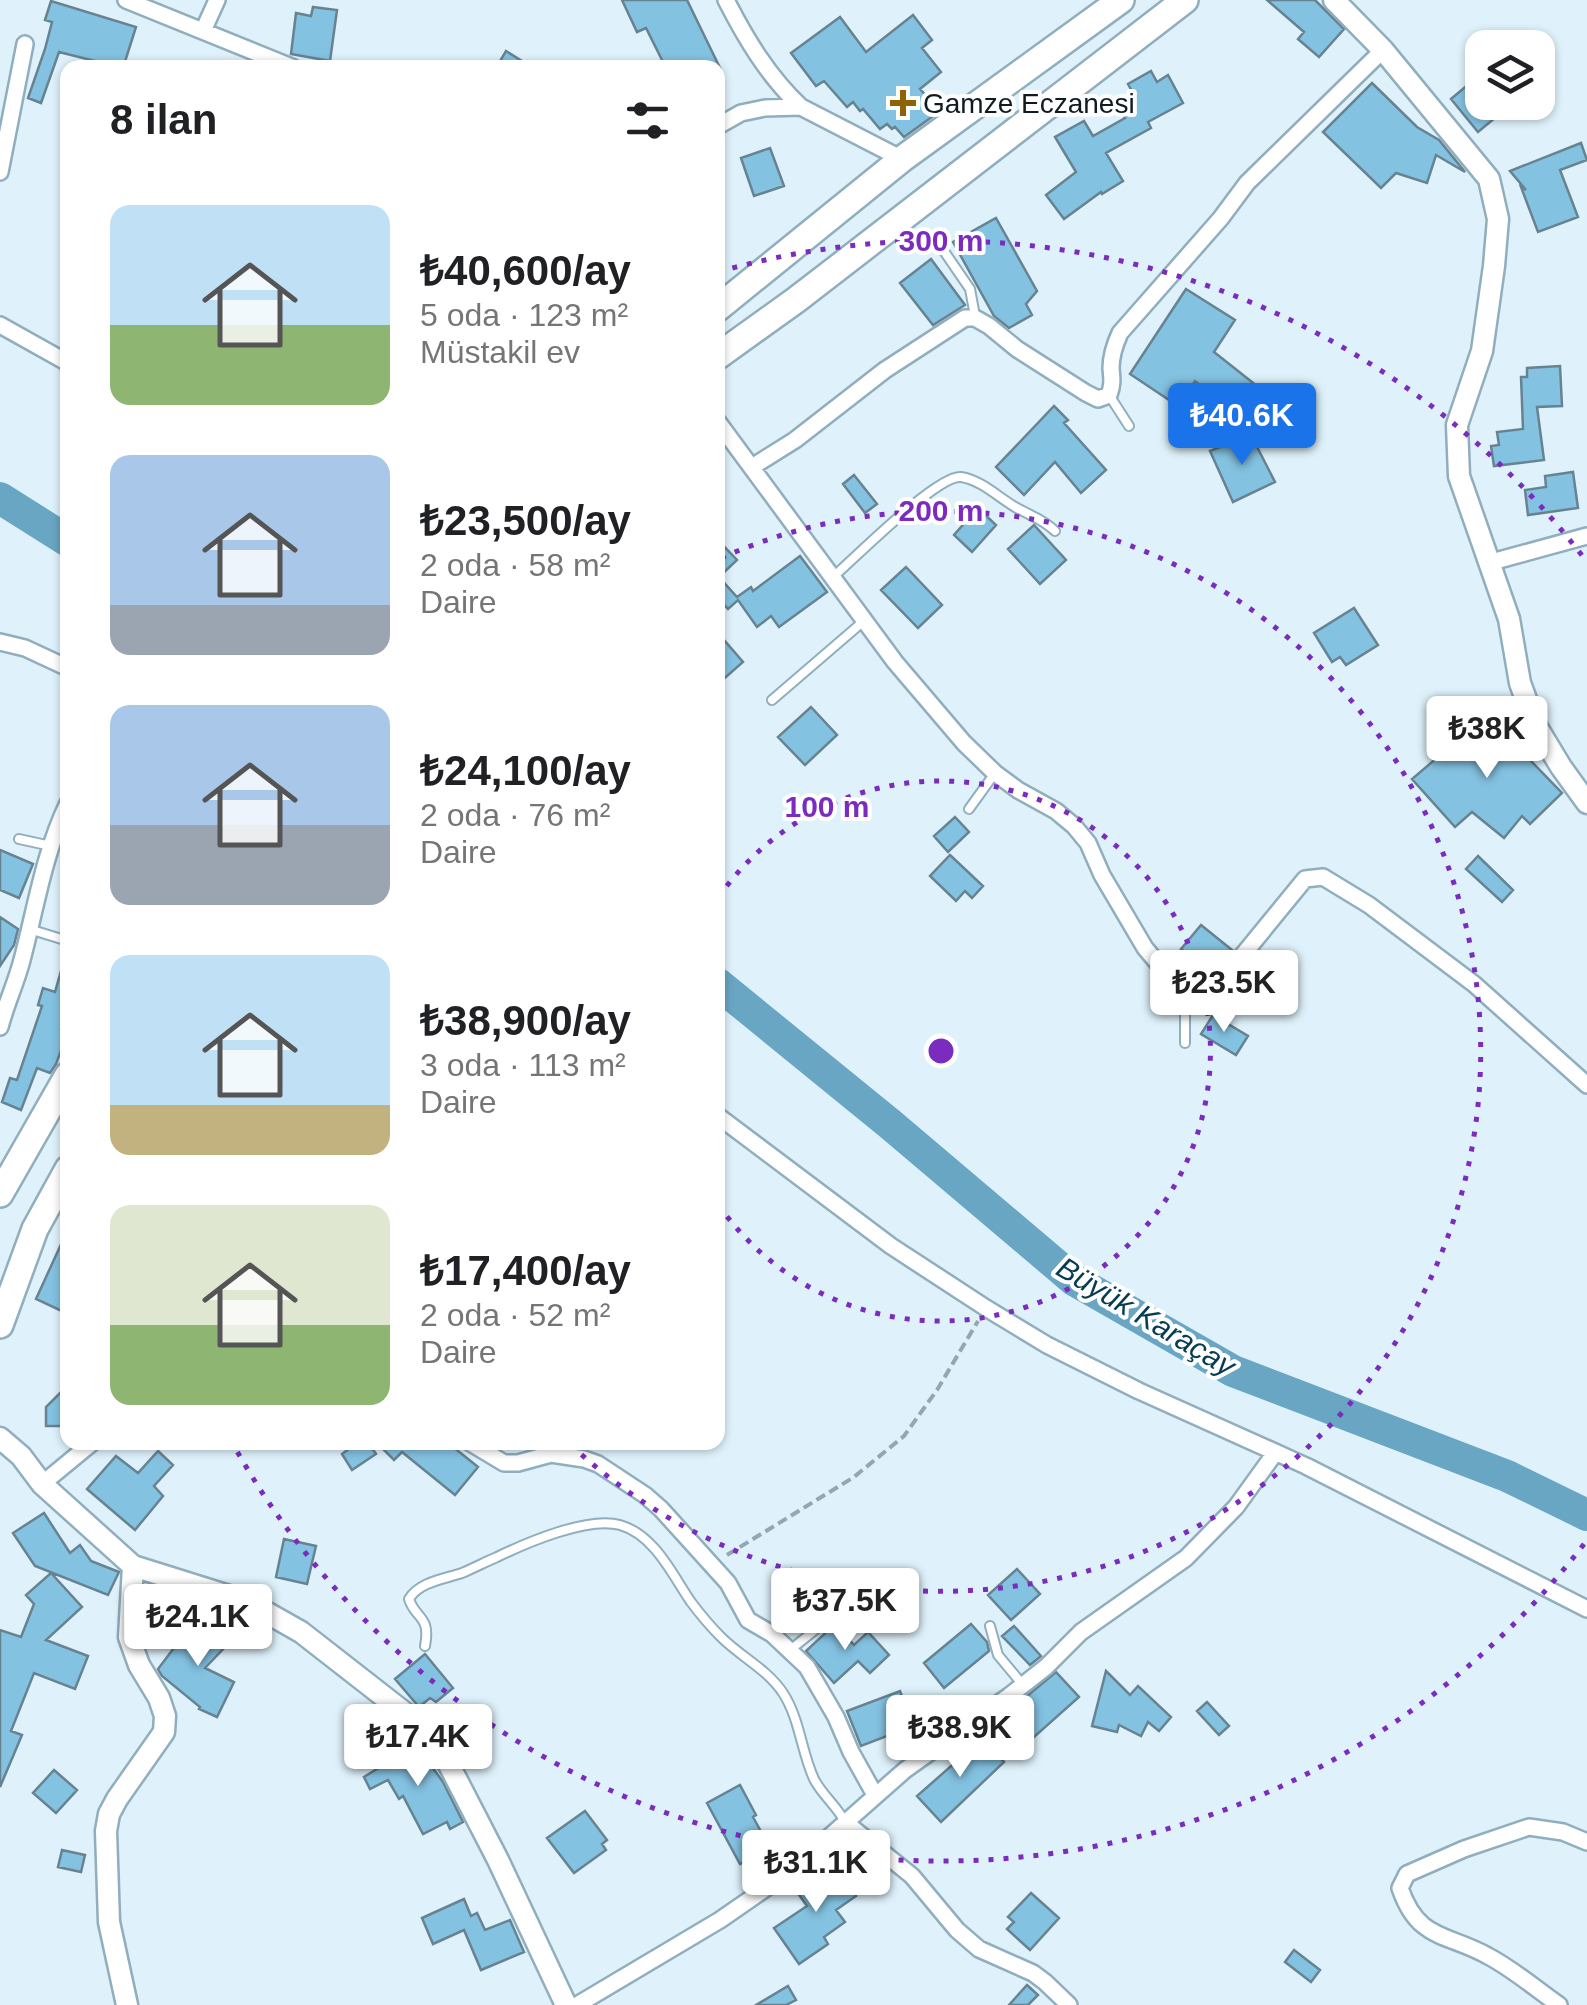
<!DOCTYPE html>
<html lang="tr">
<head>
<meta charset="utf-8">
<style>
	body { margin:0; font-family:Arial,sans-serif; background:#f2f2f2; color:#202124; height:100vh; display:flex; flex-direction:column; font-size:38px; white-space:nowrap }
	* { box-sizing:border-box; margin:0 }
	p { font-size:32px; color:#757577 }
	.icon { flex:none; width:55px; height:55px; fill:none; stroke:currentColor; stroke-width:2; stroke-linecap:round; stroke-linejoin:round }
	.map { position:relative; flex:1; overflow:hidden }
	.sheet { position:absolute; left:60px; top:60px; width:665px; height:1390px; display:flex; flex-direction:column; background:#fff; border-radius:20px; box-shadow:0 2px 8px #0004 }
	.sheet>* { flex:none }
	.controls { position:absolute; left:1465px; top:30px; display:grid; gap:20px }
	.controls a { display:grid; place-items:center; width:90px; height:90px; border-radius:20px; background:#fff; box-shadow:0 2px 8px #0004; font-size:50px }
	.price { position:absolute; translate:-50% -85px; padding:0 22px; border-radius:10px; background:#fff; color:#222; font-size:32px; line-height:65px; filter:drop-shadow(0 2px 5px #0008) }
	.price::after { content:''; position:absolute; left:50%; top:60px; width:30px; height:22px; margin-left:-15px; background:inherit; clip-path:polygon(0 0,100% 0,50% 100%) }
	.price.on { background:#1a73e8; color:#fff }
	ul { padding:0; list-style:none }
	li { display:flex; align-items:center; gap:30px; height:250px; padding:0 50px }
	li span { display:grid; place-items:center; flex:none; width:280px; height:200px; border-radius:20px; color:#555 }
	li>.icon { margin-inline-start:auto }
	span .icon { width:120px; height:120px; fill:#fffc; stroke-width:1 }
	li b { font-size:42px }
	h2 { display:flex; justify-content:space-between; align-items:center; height:120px; padding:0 50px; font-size:42px }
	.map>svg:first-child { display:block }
</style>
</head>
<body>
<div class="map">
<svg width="1587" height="2005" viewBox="0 0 1587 2005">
	<rect width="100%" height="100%" fill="#dff2fb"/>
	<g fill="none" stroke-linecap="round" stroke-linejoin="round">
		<path stroke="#69a6c4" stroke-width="32" d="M0,498L68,541
			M718,984L890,1124L1074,1280L1233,1371L1507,1476L1587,1515"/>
	</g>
	<path fill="#84c2e1" stroke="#678392" stroke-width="2.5" d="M622,0H687L720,68H666L646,28L637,32Z
		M1267,0H1315L1344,29L1319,57L1298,39L1304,32Z
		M51,1L136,27L123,68L59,52L41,103L28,98L45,49L52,22L45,20Z
		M313,7L337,10L330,61L291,54L296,13L311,16Z
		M913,15L932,40L922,48L941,72L920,89L940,111L904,137L895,127L892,129L887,124L880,129L863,109L860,111L853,102L847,107L824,81L816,86L791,53L840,17L866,52Z
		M506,51L533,68H496Z
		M1151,71L1157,82L1168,75L1183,103L1148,122L1151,128L1106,153L1123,181L1102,194L1101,192L1064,219L1046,195L1076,172L1055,137L1084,121L1093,136L1125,118L1117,105L1134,95L1128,84Z
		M1482,73V102H1514L1478,132L1451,99Z
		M1372,83L1417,127L1439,140L1465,172L1436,155L1427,183L1396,173L1381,188L1323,132Z
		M1581,143L1587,160L1560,170L1578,217L1538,232L1521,187L1526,190L1510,171Z
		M770,148L784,186L754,196L741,158Z
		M996,218L1037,291L1026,304L1032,315L1009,328L994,316L953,242Z
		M931,259L965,305L933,325L900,283Z
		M1186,289L1235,320L1214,352L1262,390L1239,417L1195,381L1178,406L1130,374Z
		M1560,366L1562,406L1537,407L1544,460L1494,466L1491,446L1499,445L1497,432L1523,429L1521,377H1527V368Z
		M1054,406L1068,420L1064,423L1106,470L1081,493L1055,462L1024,495L996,467Z
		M1251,435L1275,482L1233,502L1210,451Z
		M1573,472L1578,508L1528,515L1525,490L1546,487L1545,476Z
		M854,475L877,504L865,513L843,484Z
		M978,508L996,525L972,552L954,535Z
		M1034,525L1066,560L1040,584L1008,549Z
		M718,540L737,560L719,577L737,597L751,587L753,591L800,556L827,592L779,627L771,616L757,627L738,600L728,609L718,598Z
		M906,567L942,605L918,628L881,590Z
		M1354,608L1378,645L1346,665L1340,657L1332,662L1314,633Z
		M718,633L743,662L718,684Z
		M811,707L837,735L805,765L778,737Z
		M1474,719L1494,737L1509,728L1530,760L1562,793L1530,824L1522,816L1504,838L1472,812L1455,827L1412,779L1445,751Z
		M955,817L969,832L948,852L934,836Z
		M0,850L33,864L19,898L0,890Z
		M950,855L983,886L972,898L965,891L956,901L930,876Z
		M1478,856L1513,890L1502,902L1466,869Z
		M0,917L18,929L14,945L0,966Z
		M1201,925L1232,950L1211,974L1181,949Z
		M63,964L68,965V1004L61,1029L68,1032L56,1064L50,1073L37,1068L21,1110L2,1102L10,1078L17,1080L42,1006L38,1005L43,988L55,992Z
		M1213,1015L1248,1036L1236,1055L1201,1034Z
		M68,1229V1314L36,1299Z
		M68,1385V1426H46V1407Z
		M358,1442H368L376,1454L352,1470L342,1454Z
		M376,1442H447L478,1467L455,1495L402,1452L394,1460Z
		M158,1451L173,1465L154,1486L163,1496L135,1530L87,1489L116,1456L138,1473Z
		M44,1513L70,1553L80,1545L91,1561L119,1572L108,1595L35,1566L13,1533Z
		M284,1539L316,1546L307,1584L276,1577Z
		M1017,1569L1040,1594L1011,1620L988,1595Z
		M51,1573L82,1607L46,1640L88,1656L75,1689L34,1673L11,1731L22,1735L0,1787V1630L21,1637L34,1604L26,1595Z
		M891,1579L902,1594L880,1610L869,1595Z
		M195,1620L228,1644L205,1668L234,1682L217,1717L199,1709L200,1707L162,1676L158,1669Z
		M835,1624L854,1645L868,1632L889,1655L870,1673L858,1661L834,1683L806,1651Z
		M971,1624L987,1642L989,1651L944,1688L924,1663Z
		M1014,1626L1041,1656L1030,1665L1002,1636Z
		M425,1654L453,1688L436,1702L430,1698L419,1707L395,1679Z
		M1106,1671L1130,1695L1138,1686L1171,1717L1159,1731L1148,1722L1141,1736L1119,1725L1117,1732L1092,1726Z
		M1056,1672L1079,1697L1025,1745L1001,1718Z
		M900,1691L913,1726L861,1746L847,1711Z
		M1207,1702L1229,1726L1219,1735L1197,1711Z
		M982,1739L1004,1762L941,1822L917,1796Z
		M416,1745L443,1782L463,1822L450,1829L447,1822L423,1834L403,1796L399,1799L388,1780L370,1789L364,1777Z
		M54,1770L77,1790L56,1813L33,1793Z
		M740,1785L756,1815L753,1817L770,1848L740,1864L707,1803Z
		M585,1811L607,1840L602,1844L606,1850L574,1873L547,1838Z
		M62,1850L85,1855L81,1872L58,1867Z
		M836,1867L856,1896L836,1910L845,1922L824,1937L828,1944L799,1964L774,1928L807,1906L797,1892Z
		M1031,1893L1059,1918L1030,1950L1007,1929L1014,1922L1008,1917Z
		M464,1899L471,1916L477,1913L485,1930L510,1920L524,1952L481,1970L464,1930L433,1944L422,1918Z
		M1294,1950L1320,1970L1311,1982L1285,1962Z
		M1027,1985L1038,1995L1028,2005H1009Z
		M788,1986L796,2000L786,2005H756Z"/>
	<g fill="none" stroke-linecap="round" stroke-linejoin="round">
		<defs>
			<path id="service" d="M937,241L970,289L975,316
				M1109,395L1129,426
				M833,577C854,559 938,474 961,477C981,480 998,497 1015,507C1029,515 1043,519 1055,531
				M772,700L865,620
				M969,809L995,773
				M19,839L51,846
				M29,929L68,941
				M1180,986L1185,1000V1043
				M990,1626L998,1655L1023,1685
				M425,1646C431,1615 415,1619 409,1599C419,1582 444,1579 462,1573C474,1568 485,1562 497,1557C526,1543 588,1516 620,1525C655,1535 673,1576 691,1602C700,1614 711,1627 721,1637C741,1657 767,1669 783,1693C800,1719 801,1751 814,1779C822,1795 837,1806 845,1822
				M790,1650L835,1614"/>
			<path id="minor" d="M126,0L294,68
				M726,0C746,39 768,76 801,107
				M203,31L217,0
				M718,126L741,113L765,108L801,107L902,159
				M0,172L25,44
				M0,325L68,363
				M718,422L895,662L964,743L995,773L1018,790L1056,811L1074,826L1088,843L1102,875L1145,948L1167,974L1180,986L1199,990L1213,988L1224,978L1305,879L1323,877L1369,905L1474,984L1587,1085
				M752,467L795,440L885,370L965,318H975L989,326L1017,349L1086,393L1098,399L1109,395C1113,384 1112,379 1111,368C1111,356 1115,344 1120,333L1221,218L1247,183L1383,50
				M1488,563L1587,536
				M0,642L25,648L68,668
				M0,1027C6,1004 16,983 22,960C36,907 44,853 68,803
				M718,1116L891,1246L986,1308L1047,1345L1139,1391L1306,1466L1587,1609
				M469,1442L504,1463H518L551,1454L584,1459L598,1464L645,1495L661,1509L728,1583L748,1620L772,1634L807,1667L836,1717L851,1752L875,1795
				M42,1484L93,1442
				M845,1822L912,1876L957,1930L979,1949L1033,1973L1045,1982L1069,2005
				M577,2005L720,1920L762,1891L803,1860L905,1770L1009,1696L1046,1667L1081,1632L1186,1558L1236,1507L1275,1453
				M1559,2005C1536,1989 1513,1969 1488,1956C1447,1933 1418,1941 1400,1888L1407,1874L1464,1849L1529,1827L1563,1832L1587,1842"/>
			<path id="tertiary" d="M1334,0L1383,50L1489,179L1498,219L1494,266L1482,351L1457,425L1459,476L1509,619L1520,683L1535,724L1561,767L1587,803
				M0,1438L21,1456L42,1484L133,1566L248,1602L301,1632L410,1717L446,1759L498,1860L566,2005
				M127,2005L109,1922L106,1831L109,1814L117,1799L164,1732L165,1716L159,1698L139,1665L129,1637L133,1566"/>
			<path id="trunk" d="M718,308L902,159L1121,0
				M718,356L796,300L1185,0
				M0,1194L68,1075
				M0,1325L35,1229L68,1169"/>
		</defs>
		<use href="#service" stroke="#90aebd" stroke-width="12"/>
		<use href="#minor" stroke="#90aebd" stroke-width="20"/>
		<use href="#tertiary" stroke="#90aebd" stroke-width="25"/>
		<use href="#trunk" stroke="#90aebd" stroke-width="30"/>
		<path stroke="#96a6ae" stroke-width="4" stroke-dasharray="10 5" stroke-linecap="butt" d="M727,1555L854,1477L904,1436L937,1390L978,1321"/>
		<use href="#service" stroke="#fff" stroke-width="8"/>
		<use href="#minor" stroke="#fff" stroke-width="15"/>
		<use href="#tertiary" stroke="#fff" stroke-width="20"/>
		<use href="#trunk" stroke="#fff" stroke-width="25"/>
	</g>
	<g fill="none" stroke="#7b2cbf" stroke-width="5" stroke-dasharray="5 10">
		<path d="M718 898A270 270 0 1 1 718 1204"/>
		<path d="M721 558A540 540 0 1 1 569 1443"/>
		<path d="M1584 1544A810 810 0 0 1 233 1444M718 272A810 810 0 0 1 1584 558"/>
	</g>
	<path fill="#8c6406" stroke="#fff" stroke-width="4" d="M898 88h10v10h10v10h-10v10h-10v-10h-10v-10h10z"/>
	<g text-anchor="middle" stroke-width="8" stroke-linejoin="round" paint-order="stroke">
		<g font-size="28" fill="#101b21" stroke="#fff" text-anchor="start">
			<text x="923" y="113">Gamze Eczanesi</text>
		</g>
		<g font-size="30" font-style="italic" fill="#063d53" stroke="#fff">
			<text transform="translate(1146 1317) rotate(31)" y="10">Büyük Karaçay</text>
		</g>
	</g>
	<circle cx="941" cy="1051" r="15" fill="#7b2cbf" stroke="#fff" stroke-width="5"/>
	<g font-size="30" text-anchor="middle" font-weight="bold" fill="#7b2cbf" stroke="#fff" stroke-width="8" stroke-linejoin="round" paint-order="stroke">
		<text x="941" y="251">300 m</text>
		<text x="941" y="521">200 m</text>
		<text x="827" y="817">100 m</text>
	</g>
</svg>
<div class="controls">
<a><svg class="icon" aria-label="layers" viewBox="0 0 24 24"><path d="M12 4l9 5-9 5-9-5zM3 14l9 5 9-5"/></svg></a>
</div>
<b class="price on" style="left:1242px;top:468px">₺40.6K</b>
<b class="price" style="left:1487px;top:781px">₺38K</b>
<b class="price" style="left:1224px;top:1035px">₺23.5K</b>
<b class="price" style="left:845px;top:1653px">₺37.5K</b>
<b class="price" style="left:198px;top:1669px">₺24.1K</b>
<b class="price" style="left:960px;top:1780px">₺38.9K</b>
<b class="price" style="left:418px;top:1789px">₺17.4K</b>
<b class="price" style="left:816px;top:1915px">₺31.1K</b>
<section class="sheet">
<h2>8 ilan<svg class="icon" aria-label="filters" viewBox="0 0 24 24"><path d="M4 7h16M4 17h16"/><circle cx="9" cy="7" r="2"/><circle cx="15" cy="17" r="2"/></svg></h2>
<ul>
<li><span style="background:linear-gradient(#bfe0f5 60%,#8fb573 0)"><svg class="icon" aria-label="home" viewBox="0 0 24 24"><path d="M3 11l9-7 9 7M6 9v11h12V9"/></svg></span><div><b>₺40,600/ay</b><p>5 oda · 123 m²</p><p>Müstakil ev</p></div></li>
<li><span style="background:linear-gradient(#a9c7e8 75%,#9aa5b1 0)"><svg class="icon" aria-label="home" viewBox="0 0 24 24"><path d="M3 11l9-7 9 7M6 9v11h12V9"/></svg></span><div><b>₺23,500/ay</b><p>2 oda · 58 m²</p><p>Daire</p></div></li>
<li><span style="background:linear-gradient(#a9c7e8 60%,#9aa5b1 0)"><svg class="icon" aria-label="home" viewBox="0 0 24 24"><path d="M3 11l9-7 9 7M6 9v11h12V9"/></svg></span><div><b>₺24,100/ay</b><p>2 oda · 76 m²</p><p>Daire</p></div></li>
<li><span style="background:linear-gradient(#bfe0f5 75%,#c2b280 0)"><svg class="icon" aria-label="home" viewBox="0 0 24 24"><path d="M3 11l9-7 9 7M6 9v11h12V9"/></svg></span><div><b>₺38,900/ay</b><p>3 oda · 113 m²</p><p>Daire</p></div></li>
<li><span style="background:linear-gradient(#dfe7d0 60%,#8fb573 0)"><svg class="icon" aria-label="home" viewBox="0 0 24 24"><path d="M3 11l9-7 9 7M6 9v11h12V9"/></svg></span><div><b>₺17,400/ay</b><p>2 oda · 52 m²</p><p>Daire</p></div></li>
</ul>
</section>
</div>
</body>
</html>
